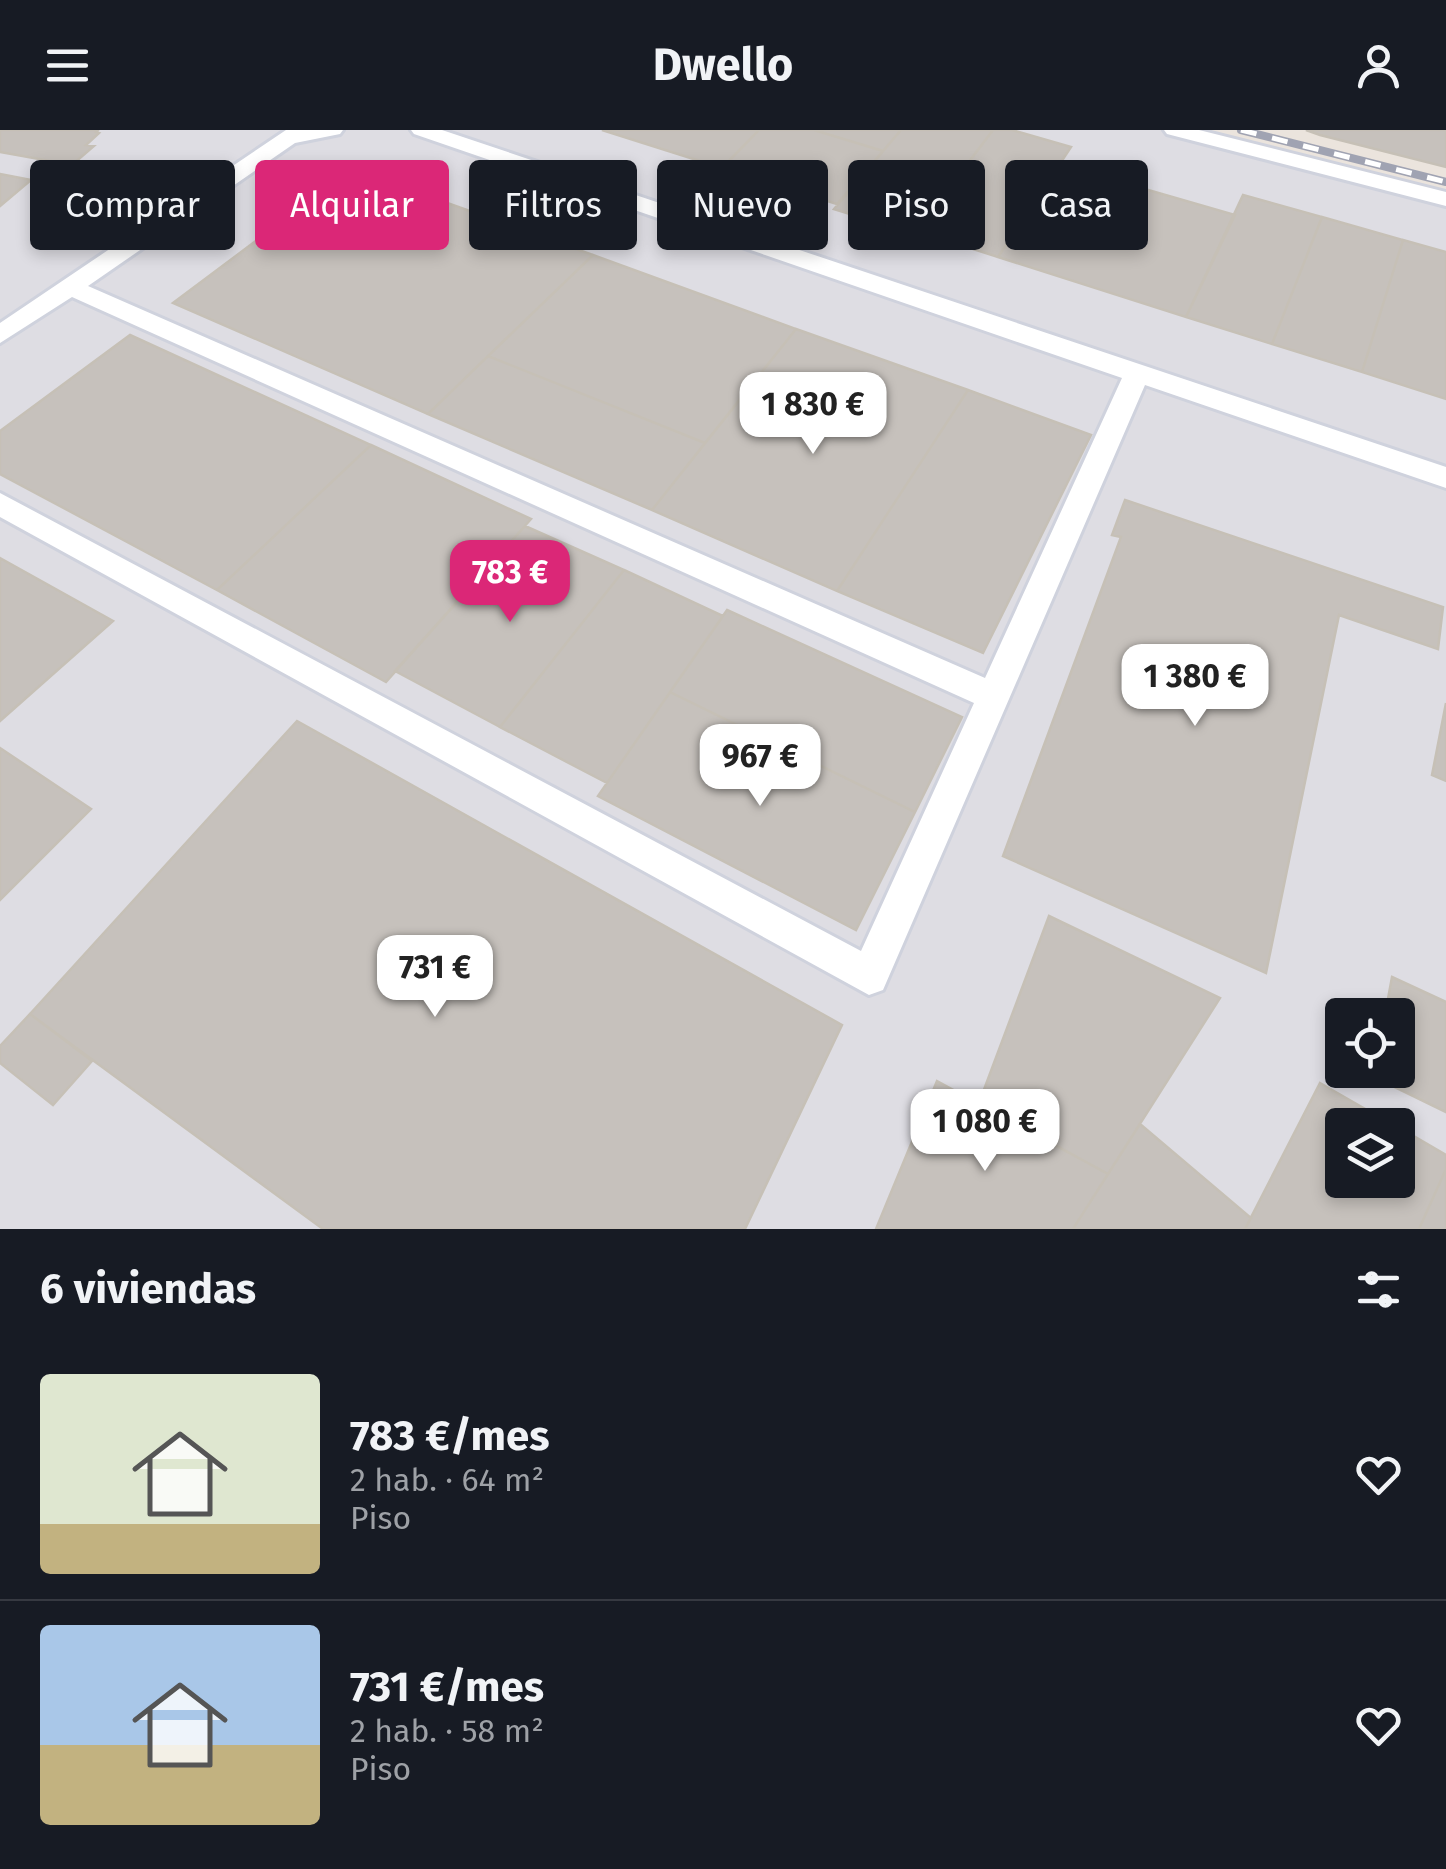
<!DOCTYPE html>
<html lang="es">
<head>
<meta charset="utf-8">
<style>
	body { margin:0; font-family:"Fira Sans",sans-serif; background:#242831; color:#f1f3f6; height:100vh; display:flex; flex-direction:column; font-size:38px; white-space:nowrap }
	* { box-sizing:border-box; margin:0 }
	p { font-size:32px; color:#9ea1a6 }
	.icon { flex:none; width:55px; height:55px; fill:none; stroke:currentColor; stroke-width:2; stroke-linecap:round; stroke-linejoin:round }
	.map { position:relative; height:1099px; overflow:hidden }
	.details { display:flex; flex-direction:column; background:#171b24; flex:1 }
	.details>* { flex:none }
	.banner { position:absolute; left:30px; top:30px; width:1388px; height:90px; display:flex; gap:20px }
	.controls { position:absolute; left:1325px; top:868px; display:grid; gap:20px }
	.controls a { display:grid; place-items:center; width:90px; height:90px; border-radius:10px; background:#171b24; box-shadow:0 5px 15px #0003; font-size:50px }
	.price { position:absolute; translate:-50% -85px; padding:0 22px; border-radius:20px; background:#fff; color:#222; font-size:32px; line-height:65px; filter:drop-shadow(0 2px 5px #0008) }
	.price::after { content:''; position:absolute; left:50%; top:60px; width:30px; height:22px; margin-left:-15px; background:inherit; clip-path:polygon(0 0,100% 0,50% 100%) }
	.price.current { background:#db2777; color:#fff }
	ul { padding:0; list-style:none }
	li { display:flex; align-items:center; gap:30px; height:250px; padding:0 40px }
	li+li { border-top:2px solid #363941 }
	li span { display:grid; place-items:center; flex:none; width:280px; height:200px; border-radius:10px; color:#555 }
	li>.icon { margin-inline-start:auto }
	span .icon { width:120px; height:120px; fill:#fffc; stroke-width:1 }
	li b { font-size:42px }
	h2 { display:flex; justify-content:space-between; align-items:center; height:120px; padding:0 40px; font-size:42px }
	.pill { padding:0 35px; border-radius:10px; background:#171b24; box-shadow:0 5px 15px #0003; font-size:35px; line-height:90px }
	.pill.current { background:#db2777; color:#fff }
	header { display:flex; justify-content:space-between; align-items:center; height:130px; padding:0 40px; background:#171b24; font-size:45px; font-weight:700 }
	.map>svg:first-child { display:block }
</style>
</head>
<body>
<header><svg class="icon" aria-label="menu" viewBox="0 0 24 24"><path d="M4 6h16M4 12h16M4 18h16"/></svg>Dwello<svg class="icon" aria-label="person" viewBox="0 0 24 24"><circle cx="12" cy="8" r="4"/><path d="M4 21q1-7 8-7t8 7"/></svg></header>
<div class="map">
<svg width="1446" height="1099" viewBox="0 0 1446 1099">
	<rect width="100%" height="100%" fill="#ebe4dd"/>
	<path fill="#dedde3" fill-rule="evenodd" d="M0,0H1171L1446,68V1099H0ZM1342,885H1398V940H1342ZM1342,995H1398V1050H1342Z"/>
	<path fill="#c6c1bc" stroke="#c6c0b6" stroke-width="2.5" d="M0,0H98L96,2L99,3L86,15L94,16L72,35L0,22Z
		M602,0H759L722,38Z
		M759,0H814L883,21L837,74L722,38Z
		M814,0H901L883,21Z
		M901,0H993L914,104L834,79Z
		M993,0H1012L1071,17L998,127L917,101Z
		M1306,0H1446V37L1320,5Z
		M352,39L593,125L428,284L173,173Z
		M0,44L31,50L0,76Z
		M1117,51L1235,85L1186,187L998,127L1039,67L1096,85Z
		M1243,65L1322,87L1272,214L1186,187Z
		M1322,87L1403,110L1362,242L1272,214Z
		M1403,110L1446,122V269L1362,242Z
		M593,125L796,199L705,313L488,226Z
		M796,199L968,260L837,461L652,380Z
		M130,205L371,315L217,460L0,344V301Z
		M488,226L705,313L652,380L428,284Z
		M968,260L1091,305L983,523L837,461Z
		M371,315L531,389L386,552L217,460Z
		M1125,370L1443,477L1438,519L1339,485L1266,843L1003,726L1121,407L1112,405Z
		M525,396L624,440L500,597L395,541Z
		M0,428L113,491L0,591Z
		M624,440L723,486L607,653L500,597Z
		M727,480L962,587L915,682L670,562Z
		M670,562L915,682L856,800L598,666Z
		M1446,573V651L1432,645Z
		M297,591L842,895L745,1099H323L30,884Z
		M0,618L91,679L0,770Z
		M1049,786L1220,868L1108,1044L979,973Z
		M1392,847L1446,872V982L1374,947L1375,940H1398V885H1385Z
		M30,884L92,931L53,975L0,933V916Z
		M937,951L1108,1044L1073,1099H876Z
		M1320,953L1393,995H1342V1050H1398V997L1446,1025V1039L1419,1099H1245Z
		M1140,994L1251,1088L1245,1099H1073Z
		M1446,1039V1099H1419Z"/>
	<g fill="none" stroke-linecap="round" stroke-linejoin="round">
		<defs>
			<path id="minor" d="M286,0H343L340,4L295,13L88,156L985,548L1122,248L414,4L411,0H442L1446,337V358L1145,255L883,860L869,865L0,387V363L861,821L974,573L72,167L0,213V193Z
				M1164,0H1199L1446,62V76L1167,4Z"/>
		</defs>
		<use href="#minor" stroke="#cfd2dd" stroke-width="6"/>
		<use href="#minor" fill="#fff" fill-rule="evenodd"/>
		<defs>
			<path id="rail" d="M1241,0L1446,52"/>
		</defs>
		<use href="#rail" stroke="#a0a3b2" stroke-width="8"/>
		<use href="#rail" stroke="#fff" stroke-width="5" stroke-dasharray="16" stroke-linecap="butt"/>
	</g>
</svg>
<div class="controls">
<a><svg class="icon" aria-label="locate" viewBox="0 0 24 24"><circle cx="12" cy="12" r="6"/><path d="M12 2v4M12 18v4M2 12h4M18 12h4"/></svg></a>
<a><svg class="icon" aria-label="layers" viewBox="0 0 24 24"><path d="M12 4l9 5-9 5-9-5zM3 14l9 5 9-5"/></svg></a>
</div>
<b class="price" style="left:813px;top:327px">1 830 €</b>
<b class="price current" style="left:510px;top:495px">783 €</b>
<b class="price" style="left:1195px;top:599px">1 380 €</b>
<b class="price" style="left:760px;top:679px">967 €</b>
<b class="price" style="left:435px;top:890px">731 €</b>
<b class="price" style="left:985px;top:1044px">1 080 €</b>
<div class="banner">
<a class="pill">Comprar</a>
<a class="pill current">Alquilar</a>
<a class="pill">Filtros</a>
<a class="pill">Nuevo</a>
<a class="pill">Piso</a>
<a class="pill">Casa</a>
</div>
</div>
<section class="details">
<h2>6 viviendas<svg class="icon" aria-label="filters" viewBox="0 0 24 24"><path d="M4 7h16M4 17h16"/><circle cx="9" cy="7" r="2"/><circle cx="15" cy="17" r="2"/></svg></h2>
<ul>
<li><span style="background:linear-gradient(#dfe7d0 75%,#c2b280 0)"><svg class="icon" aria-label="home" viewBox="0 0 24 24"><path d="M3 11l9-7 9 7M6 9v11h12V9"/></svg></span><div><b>783 €/mes</b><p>2 hab. · 64 m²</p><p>Piso</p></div><svg class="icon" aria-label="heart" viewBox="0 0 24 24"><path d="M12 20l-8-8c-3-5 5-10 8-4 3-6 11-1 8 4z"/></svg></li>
<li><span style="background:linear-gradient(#a9c7e8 60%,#c2b280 0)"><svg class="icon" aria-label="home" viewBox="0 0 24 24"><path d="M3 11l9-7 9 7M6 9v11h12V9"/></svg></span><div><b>731 €/mes</b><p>2 hab. · 58 m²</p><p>Piso</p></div><svg class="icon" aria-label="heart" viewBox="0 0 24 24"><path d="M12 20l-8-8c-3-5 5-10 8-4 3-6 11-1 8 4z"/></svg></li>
</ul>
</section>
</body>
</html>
